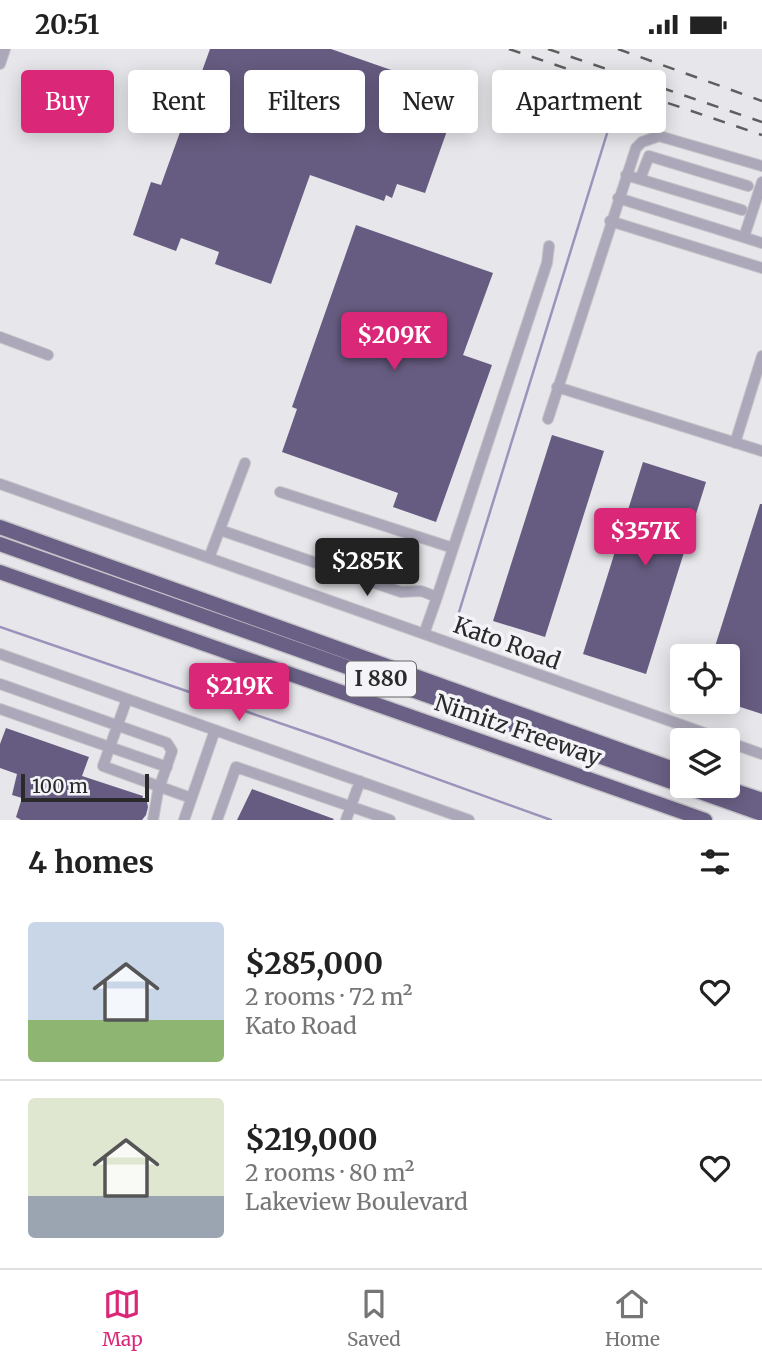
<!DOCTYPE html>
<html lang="en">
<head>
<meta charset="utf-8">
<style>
	body { margin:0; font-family:Merriweather,serif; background:#f2f2f2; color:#222; height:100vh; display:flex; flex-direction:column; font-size:26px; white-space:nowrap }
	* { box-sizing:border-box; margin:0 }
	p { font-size:23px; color:#767676 }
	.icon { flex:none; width:38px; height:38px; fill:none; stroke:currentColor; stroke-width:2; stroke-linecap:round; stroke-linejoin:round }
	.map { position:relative; height:771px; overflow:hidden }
	.drawer { display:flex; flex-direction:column; background:#fff; flex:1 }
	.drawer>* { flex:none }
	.hud { position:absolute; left:21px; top:21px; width:721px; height:63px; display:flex; gap:14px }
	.tools { position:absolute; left:670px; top:595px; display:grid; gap:14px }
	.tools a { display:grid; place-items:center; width:70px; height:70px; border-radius:7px; background:#fff; box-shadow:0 4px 18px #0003; font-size:35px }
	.scale { position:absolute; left:21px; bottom:18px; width:128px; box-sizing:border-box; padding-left:7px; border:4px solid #2a2a2b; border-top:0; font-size:19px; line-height:24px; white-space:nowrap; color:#2a2a2b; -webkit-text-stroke:5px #f4f3f8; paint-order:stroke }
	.price { position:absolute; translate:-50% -60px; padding:0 16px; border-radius:7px; background:#db2777; color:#fff; font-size:23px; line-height:46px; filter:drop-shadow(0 2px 4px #0008) }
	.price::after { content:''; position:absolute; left:50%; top:42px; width:21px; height:16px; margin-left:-10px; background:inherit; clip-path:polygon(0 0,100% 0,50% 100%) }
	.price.current { background:#222; color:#fff }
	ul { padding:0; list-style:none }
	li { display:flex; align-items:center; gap:21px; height:175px; padding:0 28px }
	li+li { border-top:2px solid #e0e0e0 }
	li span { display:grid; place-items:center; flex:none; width:196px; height:140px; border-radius:7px; color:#555 }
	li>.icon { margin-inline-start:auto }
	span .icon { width:84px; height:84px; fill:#fffc; stroke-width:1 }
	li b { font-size:30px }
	h2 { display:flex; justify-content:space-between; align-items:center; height:84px; padding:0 28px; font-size:30px }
	.chip { padding:0 24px; border-radius:7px; background:#fff; box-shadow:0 4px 18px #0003; font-size:24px; line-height:63px }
	.chip.current { background:#db2777; color:#fff }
	.status { display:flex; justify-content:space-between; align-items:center; height:49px; padding:0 35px; background:#fff; direction:ltr }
	.status svg { height:19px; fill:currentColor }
	.dock { display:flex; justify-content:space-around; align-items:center; height:98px; border-top:2px solid #e0e0e0; background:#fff; font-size:19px; color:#767676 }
	.dock a { display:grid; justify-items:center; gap:4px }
	.dock .current { color:#db2777 }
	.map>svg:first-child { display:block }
</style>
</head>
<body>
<div class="status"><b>20:51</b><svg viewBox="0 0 49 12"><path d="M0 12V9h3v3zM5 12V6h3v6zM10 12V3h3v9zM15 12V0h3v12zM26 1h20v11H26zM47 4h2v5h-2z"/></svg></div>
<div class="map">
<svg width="762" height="771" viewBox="0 0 762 771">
	<rect width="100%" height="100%" fill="#e7e6ea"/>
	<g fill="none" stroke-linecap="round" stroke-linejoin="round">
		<path stroke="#9d92bb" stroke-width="2.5" d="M455,576L613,65
			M0,578L329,691L551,771"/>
	</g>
	<path fill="#665c81" d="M210,0H331L460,45L425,144L397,135L392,149L386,146L384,152L310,126L271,235L215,215L219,203L181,189L176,202L133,186L151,133L161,136Z
		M356,176L493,224L463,306L492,316L436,473L393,458L398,444L282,403L297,360L292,358Z
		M552,386L604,402L545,588L493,572Z
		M643,413L706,433L646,625L583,605Z
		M760,455H762V665L728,654V607H712Z
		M6,679L89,708L82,727L143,747L142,751L147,753L148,758L146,766L142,771H21L16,768L22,749L12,746L17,725L0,719V695Z
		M252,740L334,770L333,771H237Z"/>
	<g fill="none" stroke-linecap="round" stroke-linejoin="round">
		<defs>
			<path id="minor" d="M0,15L5,0
				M626,126L742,161
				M640,130L649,107L748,137
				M618,149L762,194
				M610,172L762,219
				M744,188L762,133
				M0,288L48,306
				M557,338L762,402
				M548,370L636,99L642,93L659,87L762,117
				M735,394L762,307
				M0,435L724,691
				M280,443L453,499
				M220,481L401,543L421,542L437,548L424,585
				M209,509L245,414
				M437,548L547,214L549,197
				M0,605L469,771
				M0,635L167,694L172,702L158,742L153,771
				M127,650L103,717L191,749
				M0,660L167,718
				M728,693L762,705
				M184,771L215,681
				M217,771L236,718L390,771
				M346,771L360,732"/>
			<path id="highway" d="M0,478L682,723
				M0,495L762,765
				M0,523L705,771
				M721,737L762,751"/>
		</defs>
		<use href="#minor" stroke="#c5c4c8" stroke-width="12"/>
		<use href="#highway" stroke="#c5c4c8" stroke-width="17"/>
		<use href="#minor" stroke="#aca8ba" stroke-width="10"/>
		<use href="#highway" stroke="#6a6086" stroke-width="14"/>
		<path stroke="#5e5e5f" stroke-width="2.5" stroke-dasharray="12 12" stroke-linecap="butt" d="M509,0L762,86
			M548,0L762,73
			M618,0L762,52"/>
	</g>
	<g text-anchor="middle" stroke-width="7" stroke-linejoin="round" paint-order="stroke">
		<rect fill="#f4f3f8" stroke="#676668" stroke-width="2" x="346" y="612.5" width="70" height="35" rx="5"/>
		<g font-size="21" font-weight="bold" fill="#2a2a2b">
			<text x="381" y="637">I 880</text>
		</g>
		<g font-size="23" fill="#2a2a2b" stroke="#f4f3f8">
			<text transform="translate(507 594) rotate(20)" y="8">Kato Road</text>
			<text transform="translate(518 681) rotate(19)" y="8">Nimitz Freeway</text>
		</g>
	</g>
</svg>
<div class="tools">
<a><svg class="icon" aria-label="locate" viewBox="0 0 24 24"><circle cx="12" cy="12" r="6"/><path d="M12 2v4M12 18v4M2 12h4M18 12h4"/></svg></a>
<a><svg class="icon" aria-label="layers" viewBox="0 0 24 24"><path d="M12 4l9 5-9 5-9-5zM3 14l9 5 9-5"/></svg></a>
</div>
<div class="scale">100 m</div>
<b class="price" style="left:394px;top:323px">$209K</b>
<b class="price" style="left:645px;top:519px">$357K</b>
<b class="price current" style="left:367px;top:549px">$285K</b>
<b class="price" style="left:239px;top:674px">$219K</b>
<div class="hud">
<a class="chip current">Buy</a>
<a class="chip">Rent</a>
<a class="chip">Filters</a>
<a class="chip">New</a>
<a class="chip">Apartment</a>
</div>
</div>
<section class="drawer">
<h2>4 homes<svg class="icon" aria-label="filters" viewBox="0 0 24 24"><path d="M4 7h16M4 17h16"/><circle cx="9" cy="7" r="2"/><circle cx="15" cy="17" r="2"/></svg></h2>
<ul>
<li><span style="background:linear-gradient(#c9d6e8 70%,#8fb573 0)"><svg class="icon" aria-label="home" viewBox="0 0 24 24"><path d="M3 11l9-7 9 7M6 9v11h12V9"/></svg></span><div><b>$285,000</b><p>2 rooms · 72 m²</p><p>Kato Road</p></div><svg class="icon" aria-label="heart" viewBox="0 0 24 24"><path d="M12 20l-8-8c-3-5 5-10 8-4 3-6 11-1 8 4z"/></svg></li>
<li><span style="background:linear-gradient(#dfe7d0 70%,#9aa5b1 0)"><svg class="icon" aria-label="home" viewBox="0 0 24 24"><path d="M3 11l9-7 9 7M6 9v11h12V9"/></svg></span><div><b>$219,000</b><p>2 rooms · 80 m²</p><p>Lakeview Boulevard</p></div><svg class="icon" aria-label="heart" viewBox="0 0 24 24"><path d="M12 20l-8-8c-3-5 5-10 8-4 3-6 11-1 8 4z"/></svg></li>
</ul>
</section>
<nav class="dock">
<a class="current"><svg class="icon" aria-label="map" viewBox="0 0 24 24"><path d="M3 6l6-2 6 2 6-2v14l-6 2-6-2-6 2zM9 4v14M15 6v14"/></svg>Map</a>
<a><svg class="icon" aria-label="saved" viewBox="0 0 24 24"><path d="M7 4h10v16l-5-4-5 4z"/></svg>Saved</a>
<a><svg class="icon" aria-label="home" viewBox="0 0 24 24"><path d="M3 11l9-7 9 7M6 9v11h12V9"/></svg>Home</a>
</nav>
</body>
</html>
